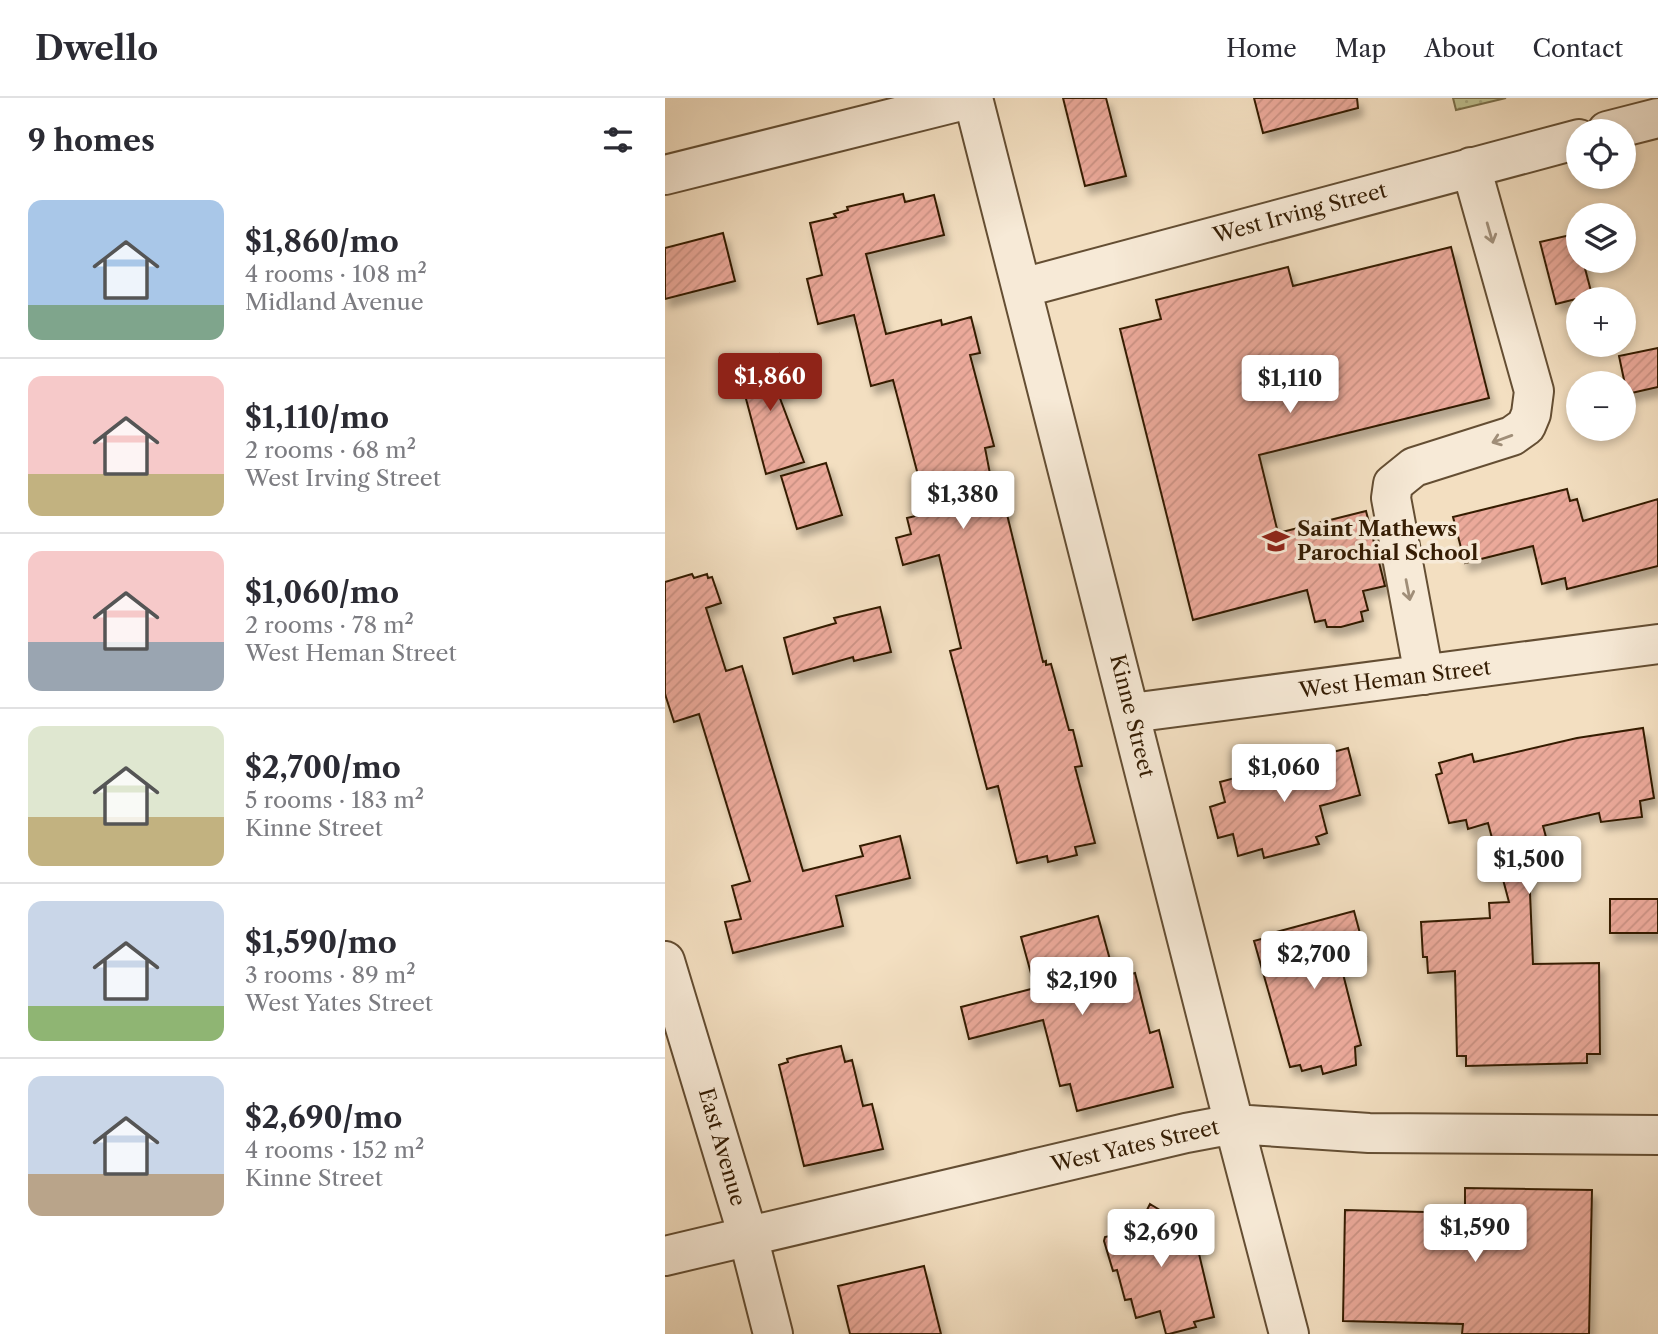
<!DOCTYPE html>
<html lang="en">
<head>
<meta charset="utf-8">
<style>
	body { margin:0; font-family:"Libre Caslon Text",serif; background:#f2f2f3; color:#2b2b33; height:100vh; display:flex; flex-direction:column; font-size:26px; white-space:nowrap }
	* { box-sizing:border-box; margin:0 }
	p { font-size:23px; color:#7c7c81 }
	.icon { flex:none; width:38px; height:38px; fill:none; stroke:currentColor; stroke-width:2; stroke-linecap:round; stroke-linejoin:round }
	.map { position:relative; flex:1; overflow:hidden }
	.panel { display:flex; flex-direction:column; background:#fff; width:665px }
	.panel>* { flex:none }
	.buttons { position:absolute; left:901px; top:21px; display:grid; gap:14px }
	.buttons a { display:grid; place-items:center; width:70px; height:70px; border-radius:50%; background:#fff; box-shadow:0 4px 10px #0003; font-size:35px }
	.price { position:absolute; translate:-50% -60px; padding:0 16px; border-radius:7px; background:#fff; color:#222; font-size:23px; line-height:46px; filter:drop-shadow(0 2px 4px #0008) }
	.price::after { content:''; position:absolute; left:50%; top:42px; width:21px; height:16px; margin-left:-10px; background:inherit; clip-path:polygon(0 0,100% 0,50% 100%) }
	.price.selected { background:#8f2418; color:#fff }
	ul { padding:0; list-style:none }
	li { display:flex; align-items:center; gap:21px; height:175px; padding:0 28px }
	li+li { border-top:2px solid #e1e1e2 }
	li span { display:grid; place-items:center; flex:none; width:196px; height:140px; border-radius:14px; color:#555 }
	li>.icon { margin-inline-start:auto }
	span .icon { width:84px; height:84px; fill:#fffc; stroke-width:1 }
	li b { font-size:30px }
	h2 { display:flex; justify-content:space-between; align-items:center; height:84px; padding:0 28px; font-size:30px }
	header { display:flex; align-items:center; gap:42px; box-sizing:border-box; height:98px; padding:0 35px; background:#fff; border-bottom:2px solid #e1e1e2 }
	header strong { font-size:33px }
	nav { display:flex; gap:38px; margin-inline-start:auto; font-size:24px }
	main { display:flex; flex:1; min-height:0 }
	.map>svg:first-child { display:block }
</style>
</head>
<body>
<header>
<strong>Dwello</strong>
<nav><a>Home</a><a>Map</a><a>About</a><a>Contact</a></nav>
</header>
<main>
<section class="panel">
<h2>9 homes<svg class="icon" aria-label="filters" viewBox="0 0 24 24"><path d="M4 7h16M4 17h16"/><circle cx="9" cy="7" r="2"/><circle cx="15" cy="17" r="2"/></svg></h2>
<ul>
<li><span style="background:linear-gradient(#a9c7e8 75%,#7fa58c 0)"><svg class="icon" aria-label="home" viewBox="0 0 24 24"><path d="M3 11l9-7 9 7M6 9v11h12V9"/></svg></span><div><b>$1,860/mo</b><p>4 rooms · 108 m²</p><p>Midland Avenue</p></div></li>
<li><span style="background:linear-gradient(#f6c9c9 70%,#c2b280 0)"><svg class="icon" aria-label="home" viewBox="0 0 24 24"><path d="M3 11l9-7 9 7M6 9v11h12V9"/></svg></span><div><b>$1,110/mo</b><p>2 rooms · 68 m²</p><p>West Irving Street</p></div></li>
<li><span style="background:linear-gradient(#f6c9c9 65%,#9aa5b1 0)"><svg class="icon" aria-label="home" viewBox="0 0 24 24"><path d="M3 11l9-7 9 7M6 9v11h12V9"/></svg></span><div><b>$1,060/mo</b><p>2 rooms · 78 m²</p><p>West Heman Street</p></div></li>
<li><span style="background:linear-gradient(#dfe7d0 65%,#c2b280 0)"><svg class="icon" aria-label="home" viewBox="0 0 24 24"><path d="M3 11l9-7 9 7M6 9v11h12V9"/></svg></span><div><b>$2,700/mo</b><p>5 rooms · 183 m²</p><p>Kinne Street</p></div></li>
<li><span style="background:linear-gradient(#c9d6e8 75%,#8fb573 0)"><svg class="icon" aria-label="home" viewBox="0 0 24 24"><path d="M3 11l9-7 9 7M6 9v11h12V9"/></svg></span><div><b>$1,590/mo</b><p>3 rooms · 89 m²</p><p>West Yates Street</p></div></li>
<li><span style="background:linear-gradient(#c9d6e8 70%,#b9a48a 0)"><svg class="icon" aria-label="home" viewBox="0 0 24 24"><path d="M3 11l9-7 9 7M6 9v11h12V9"/></svg></span><div><b>$2,690/mo</b><p>4 rooms · 152 m²</p><p>Kinne Street</p></div></li>
</ul>
</section>
<div class="map">
<svg width="993" height="1236" viewBox="0 0 993 1236">
	<defs>
		<pattern id="grass-dots" width="8" height="8" patternUnits="userSpaceOnUse" patternTransform="scale(1.75)"><rect width="8" height="8" fill="#bfc190"/><path d="M2 2h.1M6 6h.1" fill="none" stroke="#a5a57b" stroke-width="1.8" stroke-linecap="round"/></pattern>
		<pattern id="building-hatch" width="6" height="6" patternUnits="userSpaceOnUse" patternTransform="scale(1.75)"><rect width="6" height="6" fill="#eba99a"/><path d="M-1 1l2-2M0 6l6-6M5 7l2-2" fill="none" stroke="#ca9183"/></pattern>
		<filter id="shadow"><feDropShadow dx="4.5" dy="8" stdDeviation="3.5" flood-color="#0004"/></filter>
	</defs>
	<rect width="100%" height="100%" fill="#f3dfc1"/>
	<filter id="stains"><feTurbulence type="fractalNoise" baseFrequency=".00286" numOctaves="4"/><feColorMatrix values="0 0 0 0 .2 0 0 0 0 .09 0 0 0 0 .02 0 0 0 .5 -.17"/></filter>
	<radialGradient id="worn" r=".72"><stop offset=".6" stop-color="#630" stop-opacity="0"/><stop offset="1" stop-color="#630" stop-opacity=".3"/></radialGradient>
	<path fill="url(#grass-dots)" stroke="#7a6f4a" stroke-width="2" d="M788,0H841L791,12Z"/>
	<path fill="url(#building-hatch)" stroke="#351d04" stroke-width="2" filter="url(#shadow)" d="M398,0H441L461,78L420,88Z
		M589,0H692L693,10L598,35Z
		M238,96L240,104L269,97L279,137L201,156L221,236L276,222L277,227L306,219L315,255L305,257L329,348L320,350L331,407L339,404L378,564L381,563V567L386,566L404,632H408L417,668L410,669L430,745L410,749L412,757L383,764L382,758L352,765L333,688L322,691L285,553L296,550L274,457L238,467L231,440L246,436L242,420L263,415L228,282L206,288L189,217L153,226L142,181L157,177L145,125L171,119L169,116L183,112L182,109Z
		M58,135L70,183L0,201V150Z
		M914,135V163H918L927,197L891,206L875,144Z
		M786,149L824,300L594,357L613,435L701,413L720,488L698,493L703,512L696,514L698,523L676,529H662L660,522L650,524L642,492L528,522L455,231L496,221L491,202L623,169L628,188Z
		M993,250V289L962,296L954,258Z
		M114,256L123,293L113,295L139,364L101,376L72,267Z
		M161,365L177,417L132,431L116,378Z
		M902,391L905,403L912,401L918,423L993,401V468L902,491L900,480L877,486L868,448L800,465L788,419Z
		M27,476L29,480L42,476L43,480L47,479L56,505L41,510L61,573L77,568L138,773L198,758L195,748L235,738L245,780L171,798L178,828L68,855L60,824L76,821L67,788L85,783L34,616L9,624L0,596V484Z
		M215,509L226,554L189,563L188,559L128,576L119,540L171,525L169,520Z
		M978,630L989,700L975,703L977,719L936,724L934,715L878,728L888,765L864,771L868,866L934,865L935,956H922V965L801,968V958H792L790,873L763,875L762,859H758L756,824L825,820L824,805L844,804L823,725L803,731L801,722L784,725L771,677L777,675L774,665L807,656L809,664L912,640Z
		M683,650L695,697L655,708L662,735L651,739L654,746L599,760L597,751L573,758L568,736L553,740L545,709L560,704L555,684Z
		M945,801H993V835H945Z
		M689,813L701,858L675,864L696,947L690,949L691,967L658,976L656,968L637,973L635,967L625,969L589,843L600,840V837Z
		M433,818L450,880L470,875L485,935L494,932L508,989L412,1013L405,986L395,988L378,922L304,941L296,909L370,890L356,839Z
		M176,948L180,964L187,962L198,1008L207,1006L218,1051L139,1068L114,967L123,964L122,961L133,958Z
		M800,1090L927,1092L924,1236H797L798,1226L678,1223L680,1112L800,1115Z
		M485,1106L506,1119L507,1123L525,1118L549,1219L529,1224L531,1229L504,1236H501L495,1213L471,1220L466,1201L460,1202L452,1172L448,1173L439,1143L440,1139L453,1136L451,1127L478,1120Z
		M259,1168L276,1236H185L173,1188Z"/>
	<g fill="none" stroke-linecap="round" stroke-linejoin="round">
		<defs>
			<path id="minor" d="M308,0L569,1026L624,1236
				M942,33L993,20
				M0,77L308,0
				M357,190L914,41
				M759,577L726,400L728,386L749,369L847,338L861,328L866,316L869,293L806,69
				M466,615L993,546
				M0,863L83,1138L108,1236
				M0,1158L521,1035L569,1026L704,1035L993,1037"/>
		</defs>
		<use href="#minor" stroke="#644e33" stroke-width="42"/>
		<use href="#minor" stroke="#f7ead7" stroke-width="38"/>
	</g>
	<defs><path id="oneway-shaft" d="M-6 0H5M1.5-3L5.5 0L1.5 3" fill="none" stroke-width="1.6" stroke-linecap="round" stroke-linejoin="round" transform="scale(1.75)"/></defs>
	<g stroke="#a08e78">
		<use href="#oneway-shaft" transform="translate(825 135) rotate(74)"/>
		<use href="#oneway-shaft" transform="translate(837 341) rotate(160)"/>
		<use href="#oneway-shaft" transform="translate(743 492) rotate(79)"/>
	</g>
	<defs>
		<symbol id="school-bare" viewBox="-9 -9 18 18"><path d="M0-5L7-2L0 1L-7-2ZM-4 1L0 2.5L4 1V4Q0 6-4 4Z" fill="#8f2418" stroke="#f7ead7" stroke-width="2.5" paint-order="stroke"/></symbol>
	</defs>
	<g fill-rule="evenodd">
		<use href="#school-bare" x="592" y="424" width="38" height="38"/>
	</g>
	<g text-anchor="middle" stroke-width="7" stroke-linejoin="round" paint-order="stroke">
		<g font-size="21" fill="#351d04" stroke="#f7ead7">
			<text transform="translate(635 115) rotate(-15)" y="7">West Irving Street</text>
			<text transform="translate(730 581) rotate(-7)" y="7">West Heman Street</text>
			<text transform="translate(467 618) rotate(76)" y="7">Kinne Street</text>
			<text transform="translate(470 1048) rotate(-13)" y="7">West Yates Street</text>
			<text transform="translate(57 1049) rotate(74)" y="7">East Avenue</text>
		</g>
		<g font-size="21" font-weight="bold" fill="#351d04" stroke="#f7ead7" text-anchor="start">
			<text x="632" y="438">Saint Mathews<tspan x="632" dy="24">Parochial School</tspan></text>
		</g>
	</g>
	<rect width="100%" height="100%" filter="url(#stains)"/>
	<rect width="100%" height="100%" fill="url(#worn)"/>
</svg>
<div class="buttons">
<a><svg class="icon" aria-label="locate" viewBox="0 0 24 24"><circle cx="12" cy="12" r="6"/><path d="M12 2v4M12 18v4M2 12h4M18 12h4"/></svg></a>
<a><svg class="icon" aria-label="layers" viewBox="0 0 24 24"><path d="M12 4l9 5-9 5-9-5zM3 14l9 5 9-5"/></svg></a>
<a>+</a>
<a>−</a>
</div>
<b class="price selected" style="left:105px;top:315px">$1,860</b>
<b class="price" style="left:625px;top:317px">$1,110</b>
<b class="price" style="left:298px;top:433px">$1,380</b>
<b class="price" style="left:619px;top:706px">$1,060</b>
<b class="price" style="left:864px;top:798px">$1,500</b>
<b class="price" style="left:649px;top:893px">$2,700</b>
<b class="price" style="left:417px;top:919px">$2,190</b>
<b class="price" style="left:810px;top:1166px">$1,590</b>
<b class="price" style="left:496px;top:1171px">$2,690</b>
</div>
</main>
</body>
</html>
